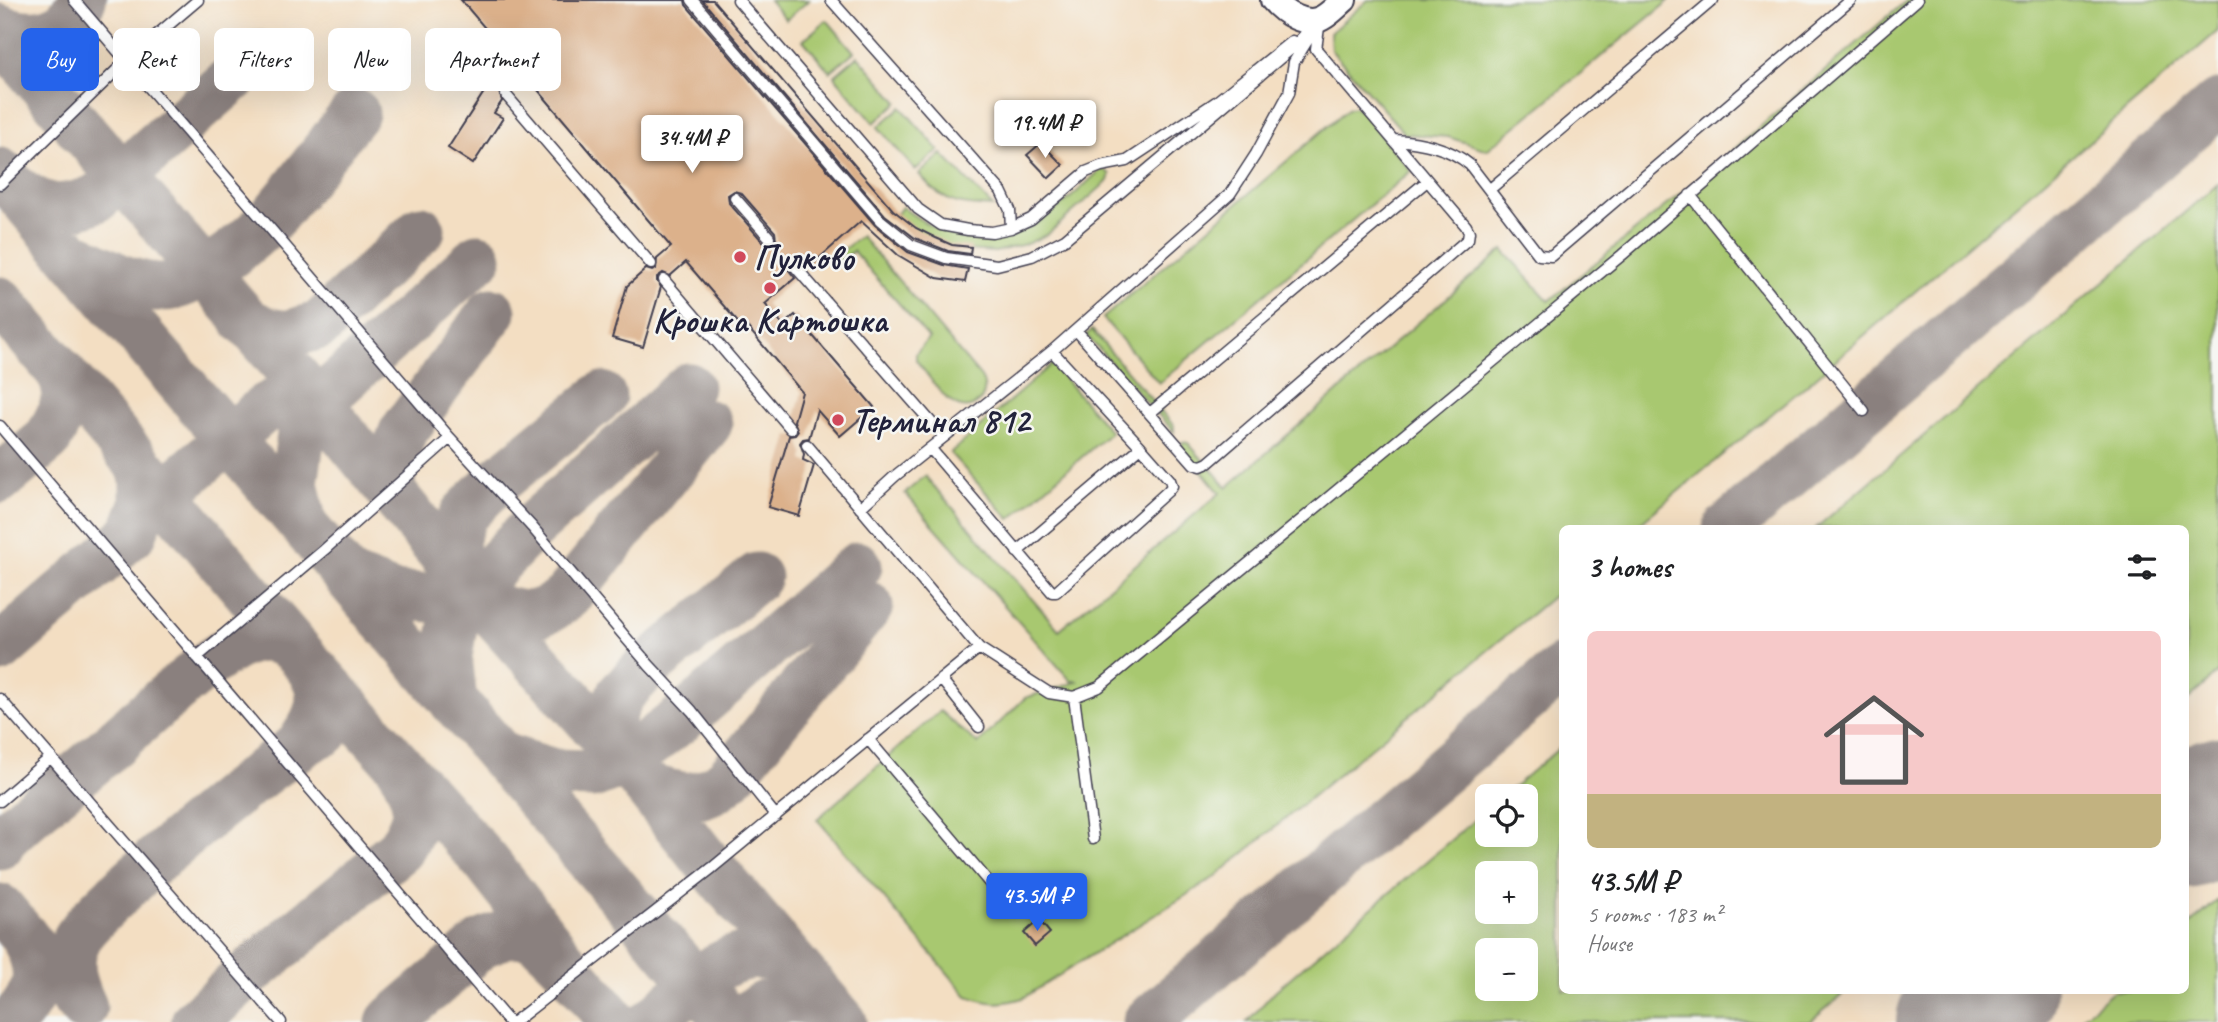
<!DOCTYPE html>
<html lang="en">
<head>
<meta charset="utf-8">
<style>
	body { margin:0; font-family:Caveat,sans-serif; background:#f2f2f2; color:#202124; height:100vh; display:flex; flex-direction:column; font-size:26px; white-space:nowrap }
	* { box-sizing:border-box; margin:0 }
	p { font-size:23px; color:#757577 }
	.icon { flex:none; width:38px; height:38px; fill:none; stroke:currentColor; stroke-width:2; stroke-linecap:round; stroke-linejoin:round }
	.map { position:relative; flex:1; overflow:hidden }
	.drawer { position:absolute; left:1559px; top:525px; width:630px; height:469px; display:flex; flex-direction:column; background:#fff; border-radius:10px; box-shadow:0 7px 28px #0002 }
	.drawer>* { flex:none }
	.banner { position:absolute; left:21px; top:28px; width:665px; height:63px; display:flex; gap:14px }
	.buttons { position:absolute; left:1475px; top:784px; display:grid; gap:14px }
	.buttons a { display:grid; place-items:center; width:63px; height:63px; border-radius:10px; background:#fff; box-shadow:0 7px 28px #0002; font-size:35px }
	.price { position:absolute; translate:-50% -60px; padding:0 16px; border-radius:7px; background:#fff; color:#222; font-size:23px; line-height:46px; filter:drop-shadow(0 2px 4px #0008) }
	.price::after { content:''; position:absolute; left:50%; top:42px; width:21px; height:16px; margin-left:-10px; background:inherit; clip-path:polygon(0 0,100% 0,50% 100%) }
	.price.active { background:#2563eb; color:#fff }
	ul { padding:0; list-style:none }
	li { display:grid; align-content:center; gap:14px; height:371px; padding:0 28px }
	li span { display:grid; place-items:center; height:217px; border-radius:10px; color:#555 }
	li>.icon { margin-inline-start:auto }
	span .icon { width:126px; height:126px; fill:#fffc; stroke-width:1 }
	li b { font-size:30px }
	h2 { display:flex; justify-content:space-between; align-items:center; height:84px; padding:0 28px; font-size:30px }
	.chip { padding:0 24px; border-radius:10px; background:#fff; box-shadow:0 7px 28px #0002; font-size:24px; line-height:63px }
	.chip.active { background:#2563eb; color:#fff }
	.map>svg:first-child { display:block }
</style>
</head>
<body>
<div class="map">
<svg width="2218" height="1022" viewBox="0 0 2218 1022">
	<rect width="100%" height="100%" fill="#f6f6f2"/>
	<filter id="ink" filterUnits="userSpaceOnUse"><feTurbulence type="fractalNoise" baseFrequency=".0143" numOctaves="2"/><feDisplacementMap in="SourceGraphic" scale="14" xChannelSelector="R" yChannelSelector="G"/><feConvolveMatrix kernelMatrix="1 2 1 2 8 2 1 2 1" color-interpolation-filters="sRGB"/></filter>
	<filter id="wash" filterUnits="userSpaceOnUse"><feTurbulence type="fractalNoise" baseFrequency=".00686" numOctaves="4" result="noise"/><feDisplacementMap in="SourceGraphic" scale="28" xChannelSelector="R" yChannelSelector="G"/><feGaussianBlur stdDeviation="1.57" result="paint"/><feColorMatrix in="noise" values="0 0 0 0 0 0 0 0 0 0 0 0 0 0 0 0 0 1.4 0 .05"/><feComposite in="paint" operator="in"/></filter>
	<g filter="url(#wash)">
		<rect width="100%" height="100%" fill="#f3dec2"/>
		<path fill="#a8c870" stroke="#657556" stroke-width="2" fill-rule="evenodd" d="M769,0H809L786,20Z
			M1368,0H1670L1487,150L1448,137L1405,134L1331,50L1330,33Z
			M1907,0H2218V31L1803,388L1634,528H1563V588L1215,877L1023,998C1000,1005 989,1004 967,996L817,819L940,711L978,744L1025,698L1079,681H1071L905,493L925,476L1059,630L1220,493L1182,448V442L1188,443L1227,487L1503,250L1549,301L1724,158Z
			M827,20L854,52L830,72L803,40Z
			M858,56L898,102L874,123L834,76Z
			M901,107L939,150L915,170L878,127Z
			M1355,107L1361,110L1411,171L1159,383L1103,318L1349,108Z
			M942,154L993,207C955,205 943,203 919,174Z
			M1103,169L1110,174L1108,181L1048,234L1029,243L995,252L950,249L894,218L902,207C984,269 1035,234 1099,171Z
			M2218,184V673L2186,701V528H1816Z
			M861,236L980,376C992,392 977,413 958,406C945,402 925,371 916,360V353L929,338L853,251L836,265L831,259Z
			M1092,330L1174,426V432L1086,335Z
			M1052,364L1111,432L1010,519L950,453Z
			M1563,745V990L1847,991L1810,1022H1247L1275,991L1487,809L1488,835H1526V796H1503ZM1488,873H1526V912H1488ZM1488,950H1526V989H1488Z
			M2218,900V1022H2076L2113,991L2186,990V928Z"/>
		<g fill="none" stroke-linecap="round" stroke-linejoin="round">
			<path stroke="#8a807e" stroke-width="49" d="M0,28C20,36 48,38 65,23C72,17 77,7 82,0
				M0,36L318,403L471,589L626,761L712,868L843,1022
				M0,172L729,1022
				M14,188C45,211 62,213 97,198L259,55
				M80,258C107,272 134,288 165,287C194,287 248,242 268,222C299,188 326,148 355,113
				M0,301L303,657L486,862L574,975
				M241,314L244,320L269,332L286,335L320,325L421,230
				M0,479L48,439L62,412L67,393L63,377L57,368
				M182,479L265,408L282,399L318,403
				M390,492L394,456L403,432L492,312
				M303,525L294,483L302,428L309,411L478,258
				M1727,528L2218,104
				M458,572L454,553L455,537L464,514L493,485L602,396
				M349,578L393,595L430,598L482,577
				M485,604C519,617 538,622 567,596L708,424
				M0,649L133,533L144,504V478L140,466
				M453,701L448,656L454,621L465,597L532,527L689,387
				M502,757L554,773L593,774L626,761L692,711L858,566
				M626,761L610,734L611,718L620,695L644,670L757,577
				M646,786C680,798 700,804 729,778L869,606
				M0,845L2,840C31,810 64,787 95,760C128,732 217,646 255,639C283,634 301,653 314,675C329,701 313,726 298,747
				M0,908L81,1005
				M83,1007C73,985 66,964 76,940C90,909 292,741 325,732
				M11,1022C40,991 44,973 24,936
				M195,1022L243,978L400,849C421,814 421,806 402,769
				M390,1022L483,943L506,934L530,933C562,959 588,991 614,1022
				M652,1022C686,993 732,937 782,961C790,965 797,971 804,977
				M738,1022C772,996 799,989 836,1014
				M1147,1022L1563,668"/>
			<path stroke="#8a807e" stroke-width="124" d="M2186,827L2218,799
				M1958,1022L1995,990"/>
		</g>
		<g id="blocks">
			<path fill="#dcb18b" fill-rule="evenodd" d="M461,0H685L686,5L875,225L908,252L944,265L968,269L965,282L937,278L898,255L861,221L807,269L794,255L786,257L784,264L795,278L765,304L783,325L795,315L874,407L840,436L817,410L809,438L803,439L800,443L804,454L803,460L814,465L799,516L768,507L789,436L795,435L798,431L794,421L802,392L744,323L741,326L686,262L670,276L663,273L657,277V282L661,287L643,347L612,338L627,286L646,269L652,271L656,269L657,259L671,247L522,71L510,89L504,88L499,92L502,101L494,113L503,118L473,164L448,148L508,55ZM734,191L741,193L775,232L776,239L773,243L767,244L763,242L729,203L728,195Z
				M702,0H713L893,210L916,228L936,238L952,245L971,247L970,254L948,251L915,238L885,215Z
				M1041,143L1063,165L1049,178L1027,155Z
				M1039,920L1050,933L1035,946L1024,933Z"/>
		</g>
	</g>
	<g filter="url(#ink)">
		<use href="#blocks" fill-opacity="0" stroke="#413e4f" stroke-width="2"/>
		<g fill="none" stroke-linecap="round" stroke-linejoin="round">
			<defs>
				<path id="service" d="M74,0L450,438L532,527L649,665L692,711L776,816
					M692,0L880,220L911,245L946,258L997,265L1032,256L1065,239L1291,49L1315,24
					M738,0L918,209L941,225L968,230L992,232L1011,228L1031,219L1086,172L1101,166L1127,161L1216,102L1292,41
					M831,0L1001,191L1010,210L1011,228
					M506,95L651,264
					M1395,140C1421,142 1449,147 1470,165L1539,255L1551,256L1851,0
					M0,184L126,61L198,0
					M1489,190L1713,0
					M1690,195L1864,411
					M735,198L769,237
					M791,262L944,437
					M664,280L791,429
					M1076,330L1194,464L1201,466L1208,463L1468,239L1469,232L1466,226L1316,49L1320,20
					M1052,351L1141,447
					M1150,413L1427,181
					M0,426L509,1022
					M807,445L979,648L1049,693L1074,697L1099,687L1622,255L1917,0
					M930,448L1052,592H1056L1168,491L1172,486L1170,480L1141,447L1017,552
					M860,508L895,476L1052,351L1230,194L1256,154L1289,93L1294,62L1312,33
					M197,657L324,550L450,438
					M941,679L979,727
					M1074,697L1093,839
					M0,699L281,1022
					M868,739L1014,912
					M0,801L51,757
					M514,1022L712,868L979,648"/>
				<path id="tertiary" d="M1273,0C1284,13 1306,27 1322,18C1330,14 1337,6 1344,0"/>
			</defs>
			<use href="#service" stroke="#413e4f" stroke-width="13"/>
			<use href="#tertiary" stroke="#413e4f" stroke-width="28"/>
			<use href="#service" stroke="#fff" stroke-width="10"/>
			<use href="#tertiary" stroke="#fff" stroke-width="24"/>
		</g>
	</g>
	<g fill="#d1495b" stroke="#f6f6f2" stroke-width="2.5">
		<circle cx="740" cy="257" r="7"/>
		<circle cx="770" cy="288" r="7"/>
		<circle cx="838" cy="420" r="7"/>
	</g>
	<g text-anchor="middle" stroke-width="5" stroke-linejoin="round" paint-order="stroke">
		<g font-size="35" font-weight="bold" fill="#22223b" stroke="#f6f6f2" text-anchor="start">
			<text x="754" y="269">Пулково</text>
			<text x="770" y="332" text-anchor="middle">Крошка Картошка</text>
			<text x="852" y="432">Терминал 812</text>
		</g>
	</g>
</svg>
<div class="buttons">
<a><svg class="icon" aria-label="locate" viewBox="0 0 24 24"><circle cx="12" cy="12" r="6"/><path d="M12 2v4M12 18v4M2 12h4M18 12h4"/></svg></a>
<a>+</a>
<a>−</a>
</div>
<b class="price" style="left:1045px;top:160px">19.4M ₽</b>
<b class="price" style="left:692px;top:175px">34.4M ₽</b>
<b class="price active" style="left:1037px;top:933px">43.5M ₽</b>
<div class="banner">
<a class="chip active">Buy</a>
<a class="chip">Rent</a>
<a class="chip">Filters</a>
<a class="chip">New</a>
<a class="chip">Apartment</a>
</div>
<section class="drawer">
<h2>3 homes<svg class="icon" aria-label="filters" viewBox="0 0 24 24"><path d="M4 7h16M4 17h16"/><circle cx="9" cy="7" r="2"/><circle cx="15" cy="17" r="2"/></svg></h2>
<ul>
<li><span style="background:linear-gradient(#f6c9c9 75%,#c2b280 0)"><svg class="icon" aria-label="home" viewBox="0 0 24 24"><path d="M3 11l9-7 9 7M6 9v11h12V9"/></svg></span><div><b>43.5M ₽</b><p>5 rooms · 183 m²</p><p>House</p></div></li>
</ul>
</section>
</div>
</body>
</html>
